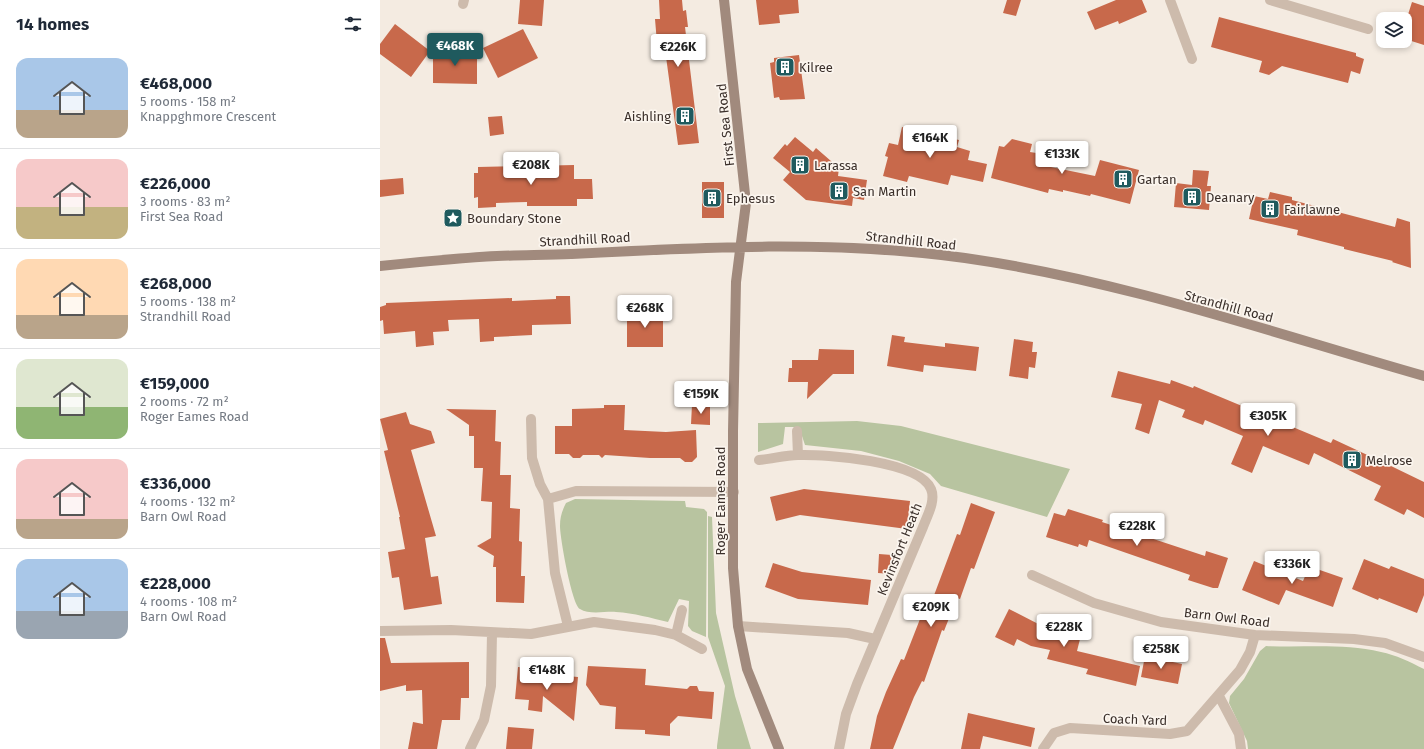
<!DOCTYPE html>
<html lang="en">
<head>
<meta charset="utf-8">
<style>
	body { margin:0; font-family:"Fira Sans",sans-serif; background:#f2f2f3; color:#1f2937; height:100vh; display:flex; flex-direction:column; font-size:15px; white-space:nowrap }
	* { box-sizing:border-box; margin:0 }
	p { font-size:13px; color:#747a83 }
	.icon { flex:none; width:22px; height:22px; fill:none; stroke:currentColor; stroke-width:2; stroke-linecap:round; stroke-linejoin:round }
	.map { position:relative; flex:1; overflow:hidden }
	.sheet { display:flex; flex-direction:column; background:#fff; width:380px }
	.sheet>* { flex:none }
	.controls { position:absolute; left:996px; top:12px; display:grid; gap:8px }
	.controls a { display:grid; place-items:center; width:36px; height:36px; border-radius:8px; background:#fff; box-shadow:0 2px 6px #0003; font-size:20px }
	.price { position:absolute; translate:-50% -34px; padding:0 9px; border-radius:4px; background:#fff; color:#222; font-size:13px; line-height:26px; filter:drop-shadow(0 1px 2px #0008) }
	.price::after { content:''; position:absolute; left:50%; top:24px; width:12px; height:9px; margin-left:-6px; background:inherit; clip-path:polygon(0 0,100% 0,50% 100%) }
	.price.current { background:#1f5a5e; color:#fff }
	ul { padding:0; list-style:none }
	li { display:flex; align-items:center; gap:12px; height:100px; padding:0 16px }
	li+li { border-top:1px solid #e0e1e3 }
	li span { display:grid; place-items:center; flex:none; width:112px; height:80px; border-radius:12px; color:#555 }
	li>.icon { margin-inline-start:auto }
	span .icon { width:48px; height:48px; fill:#fffc; stroke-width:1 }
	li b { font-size:17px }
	h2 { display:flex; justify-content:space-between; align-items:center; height:48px; padding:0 16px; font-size:17px }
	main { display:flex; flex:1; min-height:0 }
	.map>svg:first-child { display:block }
</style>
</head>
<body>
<main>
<section class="sheet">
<h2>14 homes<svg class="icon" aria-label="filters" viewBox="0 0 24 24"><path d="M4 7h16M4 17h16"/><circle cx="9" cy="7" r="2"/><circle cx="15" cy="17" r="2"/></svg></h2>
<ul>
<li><span style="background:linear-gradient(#a9c7e8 65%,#b9a48a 0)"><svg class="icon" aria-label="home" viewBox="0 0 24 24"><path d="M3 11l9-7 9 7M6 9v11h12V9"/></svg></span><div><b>€468,000</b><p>5 rooms · 158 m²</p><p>Knappghmore Crescent</p></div></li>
<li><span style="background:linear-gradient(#f6c9c9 60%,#c2b280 0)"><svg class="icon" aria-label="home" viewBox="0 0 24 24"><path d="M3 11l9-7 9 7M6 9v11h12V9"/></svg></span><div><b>€226,000</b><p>3 rooms · 83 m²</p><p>First Sea Road</p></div></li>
<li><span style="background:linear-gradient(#ffd9b3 70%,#b9a48a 0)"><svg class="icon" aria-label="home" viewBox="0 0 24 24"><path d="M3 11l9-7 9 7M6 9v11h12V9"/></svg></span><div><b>€268,000</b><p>5 rooms · 138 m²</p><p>Strandhill Road</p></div></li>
<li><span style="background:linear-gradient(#dfe7d0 60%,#8fb573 0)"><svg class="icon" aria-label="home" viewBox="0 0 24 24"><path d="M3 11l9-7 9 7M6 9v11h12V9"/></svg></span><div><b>€159,000</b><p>2 rooms · 72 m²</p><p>Roger Eames Road</p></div></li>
<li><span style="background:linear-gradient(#f6c9c9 75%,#b9a48a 0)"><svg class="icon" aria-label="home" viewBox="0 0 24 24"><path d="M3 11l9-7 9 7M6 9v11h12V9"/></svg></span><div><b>€336,000</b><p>4 rooms · 132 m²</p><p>Barn Owl Road</p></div></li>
<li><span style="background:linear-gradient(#a9c7e8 65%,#9aa5b1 0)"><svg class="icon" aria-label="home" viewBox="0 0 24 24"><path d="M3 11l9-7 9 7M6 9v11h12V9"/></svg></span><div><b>€228,000</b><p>4 rooms · 108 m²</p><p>Barn Owl Road</p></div></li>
</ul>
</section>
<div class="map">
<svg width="1044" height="749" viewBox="0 0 1044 749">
	<rect width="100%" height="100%" fill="#f4ebe1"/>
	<path fill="#b8c4a0" d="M477,421L521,426L690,469L667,517L561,486L550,474L519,461L481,451L425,445L419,427H405L403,444L378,452V423Z
		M195,499L305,501L306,507L324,509L327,512L326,637L312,631L308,626L309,601L299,599L288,622C271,618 254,613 236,612C226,611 209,615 200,609C192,605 180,538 180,526C180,517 182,511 186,503Z
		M328,516L332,517L336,613L355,696L371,749H337V746L345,686L328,637Z
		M886,646C924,648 963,643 1001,652C1016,655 1030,662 1044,669V749H868L867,741L849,703L850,696L864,679L880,651Z"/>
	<path fill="#c8694b" d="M140,0H164L162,26L138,24Z
		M279,0H302L303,11L306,10L308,27H305L319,143L298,145L284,42L277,43L275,19H280Z
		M376,0H418L419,13L399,15L400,23L379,25Z
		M627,0H641L636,16L623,13Z
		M736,0H762L767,12L739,24L738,21L715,30L707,12Z
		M1032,2L1044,6V45L1025,39V24Z
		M839,17L976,53V56L984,59L980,74L971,71L968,83L902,66L889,75L879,72L882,61L831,47Z
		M15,24L50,51L31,77L0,54V44Z
		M143,29L158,58L118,78L103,48Z
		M53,50L97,51V84L53,83Z
		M419,55L425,99L400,100L399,97L394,98L390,63L394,62V58Z
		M122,116L124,134L110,136L108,117Z
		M522,127L579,140L577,147L590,151L588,160L607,164L603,182L571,175L568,185L529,176L527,182L503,176L508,157L505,156L509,143L518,145Z
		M415,137L433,152L436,148L459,168L458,176L487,180L484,200L473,198L472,206L426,200L403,180L410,172L393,158L405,144L407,146Z
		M632,139L652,144L650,152L669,155L666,166L715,176L720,160L759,170L750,204L711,194L710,196L683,190V192L669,189L668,193L611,178L619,146L624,147Z
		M194,165V179H212L213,199H197V206H147V202L116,203V207L98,208V197L94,198V173H98V167Z
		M813,170L829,171L827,186H831L829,210L794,207L796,183L812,185Z
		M23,178L24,194L0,197V180Z
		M322,182H344V218H322Z
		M890,192L912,197V200L1015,227L1017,218L1030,222L1031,268L1012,262L1013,261L964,249V247L917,235L918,230L869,219L874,196L888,199Z
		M176,296H190L191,324L152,325V335L114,337V341L100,342L99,319L68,320L69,331L53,332L54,345L36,347L35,331L4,334L3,320L0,321V307L6,305V303L132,298V301L176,299Z
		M251,311H283V347H247V320H251Z
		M512,335L525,337L524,342L565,347V343L599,347L596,371L544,365L543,372L507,366Z
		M634,339L653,342L652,352H657L655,368L649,367L648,379L629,376Z
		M439,349L474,350V374H453L427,399L428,382H408L409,368H412V360H438Z
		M738,371L790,384L791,380L813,388L814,386L951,443L953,439L1011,466L1044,482V518L1027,509L1024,515L994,500L1001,486L934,453L929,465L883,446L872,473L851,464L863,436L825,420L823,425L802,417L805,410L779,400L769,434L755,429L762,404L731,397Z
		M224,405H245L244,430L286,432L316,430L317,457L312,462H305L300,458H270L225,455L222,458L219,455H203L200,458H193L189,454H175V426H192V409L224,408Z
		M312,405L330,406V425L311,424Z
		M66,409L116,410L115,441L121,442L120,475H131L130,508L140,509L139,541L142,542L141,576H145L144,603L116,602V567H113L114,556L97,546L111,538L112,502L101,501L103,468H94V436H89V425Z
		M26,412L30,424L51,431L55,443L31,450L56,536L45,538L51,577L58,576L62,604L24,610L19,577L12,578L8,552L25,549L19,517H20L4,451L8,450L0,419Z
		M424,489L530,501L527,529L420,515L396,521L390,497Z
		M591,503L615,512L594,569L591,568L580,599L577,598L564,631L562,630L544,682L542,681L534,697L513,749H490L497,716L506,692L521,659L524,660L549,596L553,598L577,534L580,535Z
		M688,509L723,520L722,522L825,556L826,551L848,558L838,588H833L808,580L810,575L709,540L707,547L699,544L698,547L666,537L674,513L685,516Z
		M499,554L512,555L511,574L498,573Z
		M984,559L1009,569L1011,566L1044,579V595L1037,613L999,598L998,600L972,589Z
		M874,561L923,581L926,574L931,576L934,568L963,578L953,607L906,590L899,605L862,590Z
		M393,563L422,572L491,580L488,605L418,599L385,587Z
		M629,609L668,629L670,624L687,628L686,632L701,635L697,651L760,666L756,686L706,674L708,669L667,659L670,650L651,646L637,639L634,646L615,637Z
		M0,638H5L11,663L89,662V698H81L80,720H62L57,749H28L33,722L43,724L42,690L26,691V685L0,691Z
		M765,656L802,664L798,684L761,677Z
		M208,666L266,669L265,685L307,689L310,686H317L319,691L334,692L332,719L298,716L290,724V736L265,734V730L235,729L236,707L220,705L206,685Z
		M138,667L148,668L151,673L198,677L194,721L163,696L162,712L148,710L149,700L135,699Z
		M588,713L655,728L651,747L603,736L600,749H581Z
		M128,727L154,729L152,749H126Z"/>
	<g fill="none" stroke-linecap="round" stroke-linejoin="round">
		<path stroke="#cdbbac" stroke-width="10" d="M790,0L812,59
			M890,0L988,29
			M83,4L84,0
			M151,419L152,458L160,484L168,499L175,573L188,626
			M417,431L418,455
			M379,460C392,459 405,455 418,455C446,454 540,461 551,489C556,501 547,516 543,527L477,684L466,714L459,749
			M168,499L196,491L354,492
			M652,575L714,603L781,622L875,635L974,639L1005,643L1044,657
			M358,626L468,633L495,639
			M0,631L71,630L151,634L214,622L275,630L296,635L322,649
			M296,635L302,610
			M839,696L859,734L861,749
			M90,749L104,720L111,686L112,633
			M663,749L674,733L690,728L790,734L807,731L860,670L870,652L875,635"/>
		<path stroke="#a18a7d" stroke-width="10" d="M344,0L366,203L356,282L353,431V568L358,626L367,669L399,749
			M0,266C39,262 78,258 117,256C142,255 167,255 191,254C323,247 454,240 585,258C741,280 893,333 1044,376"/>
	</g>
	<defs>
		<symbol id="building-square" viewBox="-11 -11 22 22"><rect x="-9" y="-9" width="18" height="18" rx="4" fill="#1f5a5e" stroke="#fbf5ee"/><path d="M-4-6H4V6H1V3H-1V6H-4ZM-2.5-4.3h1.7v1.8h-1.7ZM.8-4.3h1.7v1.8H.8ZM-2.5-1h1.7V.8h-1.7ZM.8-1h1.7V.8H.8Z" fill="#fff"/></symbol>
		<symbol id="sight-square" viewBox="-11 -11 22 22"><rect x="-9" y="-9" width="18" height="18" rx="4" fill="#1f5a5e" stroke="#fbf5ee"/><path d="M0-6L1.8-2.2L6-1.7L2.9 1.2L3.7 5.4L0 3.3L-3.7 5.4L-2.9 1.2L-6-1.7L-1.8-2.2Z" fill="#fff"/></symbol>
	</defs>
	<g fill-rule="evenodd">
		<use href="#building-square" x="394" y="56" width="22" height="22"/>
		<use href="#building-square" x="294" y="105" width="22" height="22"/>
		<use href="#building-square" x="409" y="154" width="22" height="22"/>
		<use href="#building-square" x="732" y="168" width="22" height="22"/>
		<use href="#building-square" x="448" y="180" width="22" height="22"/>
		<use href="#building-square" x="801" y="186" width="22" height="22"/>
		<use href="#building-square" x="321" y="187" width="22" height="22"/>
		<use href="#building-square" x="879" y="198" width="22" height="22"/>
		<use href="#sight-square" x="62" y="207" width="22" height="22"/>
		<use href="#building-square" x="961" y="449" width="22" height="22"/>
	</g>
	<g text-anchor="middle" stroke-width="3.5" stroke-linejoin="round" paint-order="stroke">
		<g font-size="13" fill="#3b302b" stroke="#fbf5ee" text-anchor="start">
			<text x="419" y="72">Kilree</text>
			<text x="291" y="121" text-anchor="end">Aishling</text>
			<text x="434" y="170">Larassa</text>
			<text x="757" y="184">Gartan</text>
			<text x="473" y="196">San Martin</text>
			<text x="826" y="202">Deanary</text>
			<text x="346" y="203">Ephesus</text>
			<text x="904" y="214">Fairlawne</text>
			<text x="87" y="223">Boundary Stone</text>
			<text x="986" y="465">Melrose</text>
		</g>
		<g font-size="13" fill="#3b302b" stroke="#fbf5ee">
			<text transform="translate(345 125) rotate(-96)" y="5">First Sea Road</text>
			<text transform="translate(205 239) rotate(-3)" y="5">Strandhill Road</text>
			<text transform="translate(531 240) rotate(6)" y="5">Strandhill Road</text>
			<text transform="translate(849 306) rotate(15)" y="5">Strandhill Road</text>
			<text transform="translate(340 501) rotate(-90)" y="5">Roger Eames Road</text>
			<text transform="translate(519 549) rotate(-68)" y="5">Kevinsfort Heath</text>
			<text transform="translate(847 617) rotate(7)" y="5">Barn Owl Road</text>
			<text transform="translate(755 719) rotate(2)" y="5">Coach Yard</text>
		</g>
	</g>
</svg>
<div class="controls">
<a><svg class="icon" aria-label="layers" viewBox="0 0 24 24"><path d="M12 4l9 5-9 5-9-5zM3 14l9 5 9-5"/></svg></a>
</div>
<b class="price current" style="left:75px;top:67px">€468K</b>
<b class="price" style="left:298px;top:68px">€226K</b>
<b class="price" style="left:550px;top:159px">€164K</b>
<b class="price" style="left:682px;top:175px">€133K</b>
<b class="price" style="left:151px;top:186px">€208K</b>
<b class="price" style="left:265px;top:329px">€268K</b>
<b class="price" style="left:321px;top:415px">€159K</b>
<b class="price" style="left:888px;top:437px">€305K</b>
<b class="price" style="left:757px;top:547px">€228K</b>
<b class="price" style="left:912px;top:585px">€336K</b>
<b class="price" style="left:551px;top:628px">€209K</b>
<b class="price" style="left:684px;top:648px">€228K</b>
<b class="price" style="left:781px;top:670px">€258K</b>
<b class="price" style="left:167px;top:691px">€148K</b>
</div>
</main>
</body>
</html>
